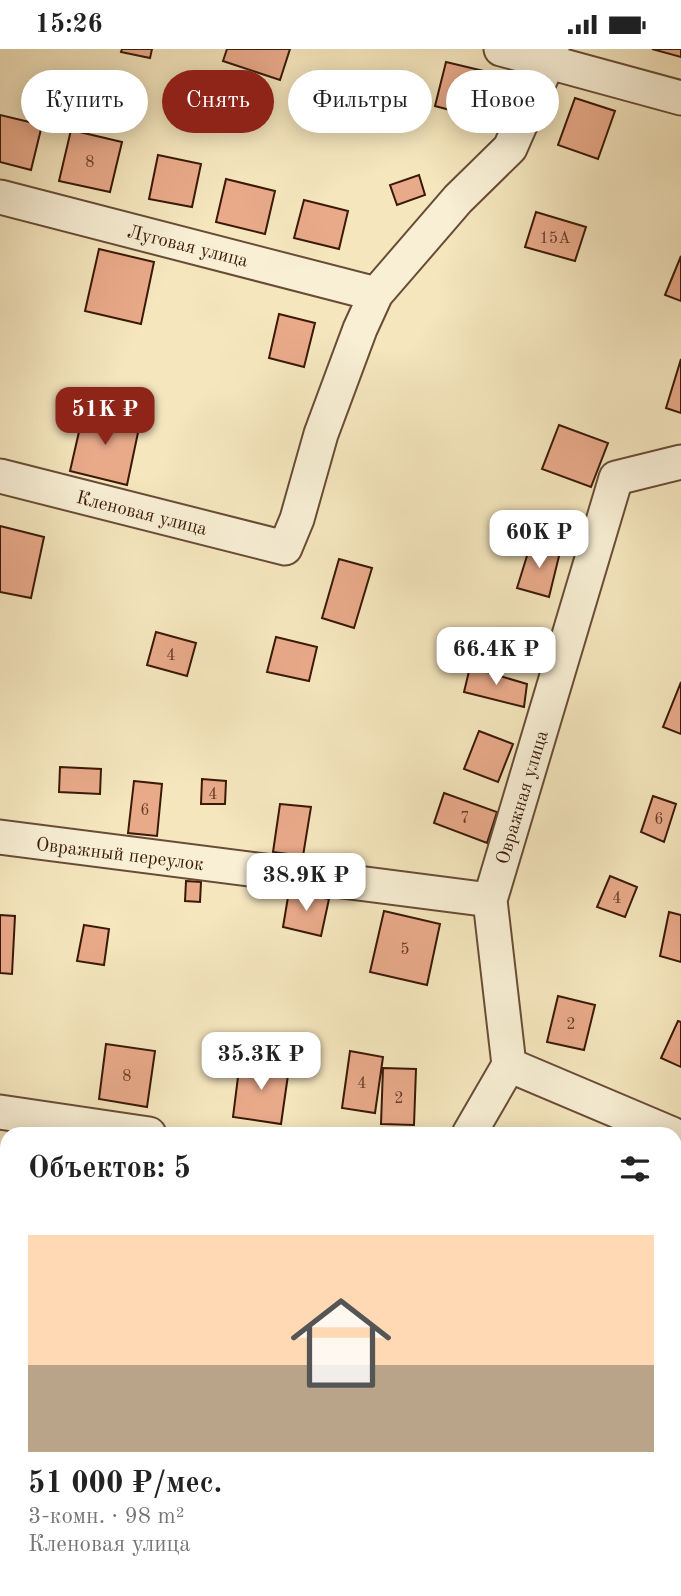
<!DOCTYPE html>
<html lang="ru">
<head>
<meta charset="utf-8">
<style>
	body { margin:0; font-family:"Old Standard TT",serif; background:#f2f2f2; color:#222; height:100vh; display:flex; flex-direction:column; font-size:26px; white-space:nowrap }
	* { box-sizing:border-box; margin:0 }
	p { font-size:23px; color:#767676 }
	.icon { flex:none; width:38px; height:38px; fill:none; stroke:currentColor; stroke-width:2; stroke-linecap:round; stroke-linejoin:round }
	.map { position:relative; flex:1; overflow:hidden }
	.details { position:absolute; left:0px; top:1078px; width:682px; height:469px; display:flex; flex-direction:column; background:#fff; border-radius:21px 21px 0 0; box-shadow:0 4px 18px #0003 }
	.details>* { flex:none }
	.banner { position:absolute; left:21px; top:21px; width:640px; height:63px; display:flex; gap:14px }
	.price { position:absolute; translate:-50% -60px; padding:0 16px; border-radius:14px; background:#fff; color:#222; font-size:23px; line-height:46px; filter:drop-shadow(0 2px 4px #0008) }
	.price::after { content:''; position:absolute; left:50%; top:42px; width:21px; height:16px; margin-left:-10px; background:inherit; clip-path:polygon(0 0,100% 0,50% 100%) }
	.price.active { background:#8f2418; color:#fff }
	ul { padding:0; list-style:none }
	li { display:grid; align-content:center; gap:14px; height:371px; padding:0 28px }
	li span { display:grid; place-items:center; height:217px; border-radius:0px; color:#555 }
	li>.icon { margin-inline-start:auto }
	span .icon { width:126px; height:126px; fill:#fffc; stroke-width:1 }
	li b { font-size:30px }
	h2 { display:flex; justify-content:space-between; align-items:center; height:84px; padding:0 28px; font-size:30px }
	.pill { padding:0 24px; border-radius:32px; background:#fff; box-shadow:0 4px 18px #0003; font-size:24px; line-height:63px }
	.pill.active { background:#8f2418; color:#fff }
	.status { display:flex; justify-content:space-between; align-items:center; height:49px; padding:0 35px; background:#fff; direction:ltr }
	.status svg { height:19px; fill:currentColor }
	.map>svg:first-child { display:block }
</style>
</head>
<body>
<div class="status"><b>15:26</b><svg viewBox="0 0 49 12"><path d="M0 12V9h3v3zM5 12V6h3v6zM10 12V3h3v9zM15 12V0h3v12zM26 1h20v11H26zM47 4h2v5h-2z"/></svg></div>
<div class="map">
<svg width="681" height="1547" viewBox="0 0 681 1547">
	<rect width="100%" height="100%" fill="#f5e6be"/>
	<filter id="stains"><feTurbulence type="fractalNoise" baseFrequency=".00286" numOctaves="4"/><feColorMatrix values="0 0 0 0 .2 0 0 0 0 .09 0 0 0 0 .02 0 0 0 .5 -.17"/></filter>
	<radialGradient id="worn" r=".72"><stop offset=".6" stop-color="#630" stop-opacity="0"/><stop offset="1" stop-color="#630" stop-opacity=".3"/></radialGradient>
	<path fill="#e9aa8a" stroke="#3a1908" stroke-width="2" d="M122,0H152L150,9L121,3Z
		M227,0H290L280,31L223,12Z
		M652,0H681V8Z
		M446,13L488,23L476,68L435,57Z
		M575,49L615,62L598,110L558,96Z
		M0,66L42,76L31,121L0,113Z
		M71,81L122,93L110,143L59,132Z
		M158,106L201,115L192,158L149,150Z
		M419,126L425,146L397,156L390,136Z
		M226,130L275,142L265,185L216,173Z
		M304,151L348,162L339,200L294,189Z
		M536,163L586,178L575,212L525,198Z
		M99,200L154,213L141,275L85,262Z
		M681,207V252L665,246Z
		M279,265L315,274L304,318L269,309Z
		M681,310V364L666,359Z
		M84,361L140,374L127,436L70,422Z
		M559,376L608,394L591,438L542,420Z
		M0,477L44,488L31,549L0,543Z
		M531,494L560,503L549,548L517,539Z
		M339,510L372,519L354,579L322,569Z
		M156,583L196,594L187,627L147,616Z
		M276,588L317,598L309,632L267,623Z
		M470,618L527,635L524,658L464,643Z
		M681,633V685L663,678Z
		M479,682L513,695L498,733L464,720Z
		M60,718L101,720L100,745L59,743Z
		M202,730L226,732L225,755H201Z
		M134,732L162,735L157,787L128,784Z
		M444,744L497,763L487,794L434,774Z
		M653,747L676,755L664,793L641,783Z
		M280,755L311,758L303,807L273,803Z
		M610,827L637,838L625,868L597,858Z
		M186,832L201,833L200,853L185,852Z
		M289,842L329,850L321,887L283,878Z
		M384,862L440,875L427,936L370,923Z
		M669,863L681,866V913L660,907Z
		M0,866L15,867L12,925L0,924Z
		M84,876L109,880L104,916L77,912Z
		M558,947L595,956L584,1001L547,993Z
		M678,972L681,973V1018L661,1009Z
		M106,995L155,1002L147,1058L99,1050Z
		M350,1002L383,1008L375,1064L342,1059Z
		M240,1012L289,1019L281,1075L233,1068Z
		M383,1019L416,1020L414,1076L381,1075Z
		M681,1198V1226L676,1224V1211Z
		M0,1346L7,1347V1387L0,1386Z
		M13,1540H44L43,1547L13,1542Z
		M528,1540H559L557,1547H526Z"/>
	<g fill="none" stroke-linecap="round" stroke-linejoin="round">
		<defs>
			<path id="minor" d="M501,0L681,49
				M0,148L376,245
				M0,427L285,499L297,470L321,385L360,280L376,245L458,150L510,99L548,13L552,0
				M0,788L490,851
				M509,1016L490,851L616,429L681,413
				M509,1016L672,1085
				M0,1063L149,1085
				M469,1085L509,1016
				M0,1264L7,1266
				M681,1378L676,1389L681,1392
				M0,1476L7,1477
				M263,1547L264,1540"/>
		</defs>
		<use href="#minor" stroke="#694c36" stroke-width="37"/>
		<use href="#minor" stroke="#f8efd5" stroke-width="33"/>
	</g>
	<g text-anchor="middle" stroke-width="7" stroke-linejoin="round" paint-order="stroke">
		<g font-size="16" fill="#663d28">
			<text x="90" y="118">8</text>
			<text x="555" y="194">15А</text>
			<text x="171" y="611">4</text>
			<text x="213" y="750">4</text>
			<text x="145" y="766">6</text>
			<text x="465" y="774">7</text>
			<text x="659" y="775">6</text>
			<text x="617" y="854">4</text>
			<text x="405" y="905">5</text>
			<text x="571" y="980">2</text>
			<text x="127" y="1032">8</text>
			<text x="362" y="1039">4</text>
			<text x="399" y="1054">2</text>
		</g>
		<g font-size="19" fill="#3a1908" stroke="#f8efd5">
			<text transform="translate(188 196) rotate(14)" y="7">Луговая улица</text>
			<text transform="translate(142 463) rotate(14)" y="7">Кленовая улица</text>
			<text transform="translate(521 748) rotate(-73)" y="7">Овражная улица</text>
			<text transform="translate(120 804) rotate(7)" y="7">Овражный переулок</text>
		</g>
	</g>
	<rect width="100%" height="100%" filter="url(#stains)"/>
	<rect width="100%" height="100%" fill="url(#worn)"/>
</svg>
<b class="price active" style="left:105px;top:398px">51K ₽</b>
<b class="price" style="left:539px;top:521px">60K ₽</b>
<b class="price" style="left:496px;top:638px">66.4K ₽</b>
<b class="price" style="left:306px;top:864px">38.9K ₽</b>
<b class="price" style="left:261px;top:1043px">35.3K ₽</b>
<div class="banner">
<a class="pill">Купить</a>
<a class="pill active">Снять</a>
<a class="pill">Фильтры</a>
<a class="pill">Новое</a>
</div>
<section class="details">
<h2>Объектов: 5<svg class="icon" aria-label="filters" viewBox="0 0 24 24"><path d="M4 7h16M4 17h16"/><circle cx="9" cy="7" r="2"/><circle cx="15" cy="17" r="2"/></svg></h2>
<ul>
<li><span style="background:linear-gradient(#ffd9b3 60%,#b9a48a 0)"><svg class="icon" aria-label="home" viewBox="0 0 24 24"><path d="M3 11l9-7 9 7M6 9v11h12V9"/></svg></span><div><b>51 000 ₽/мес.</b><p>3-комн. · 98 m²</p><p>Кленовая улица</p></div></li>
</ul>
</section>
</div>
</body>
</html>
